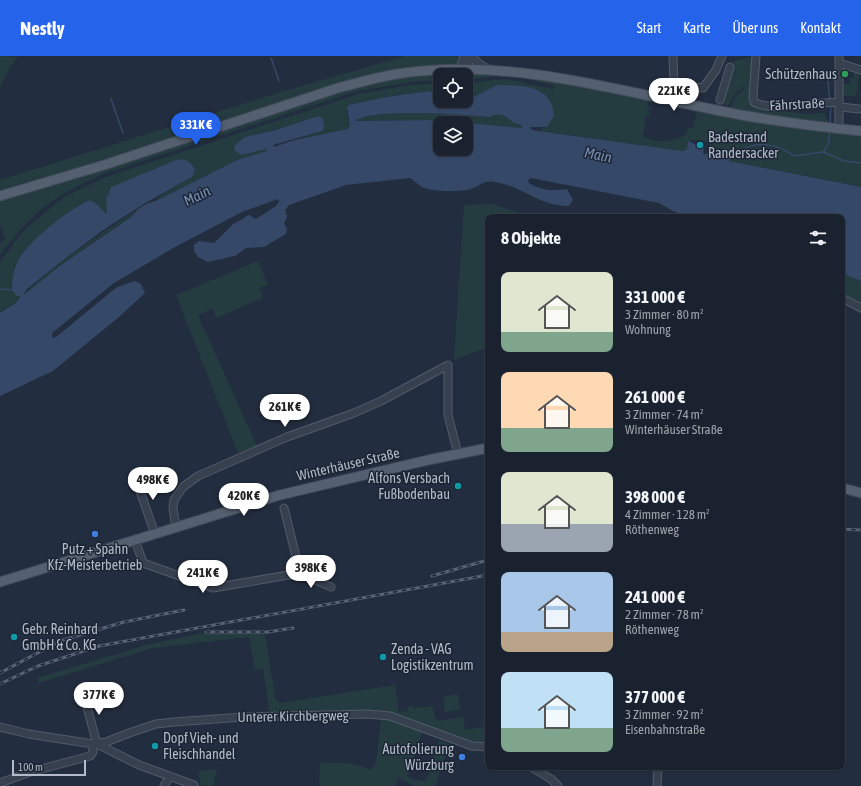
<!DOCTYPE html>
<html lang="de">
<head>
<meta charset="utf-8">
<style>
	body { margin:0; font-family:"Asap Condensed",sans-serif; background:#232a37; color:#f1f3f6; height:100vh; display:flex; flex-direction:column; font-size:15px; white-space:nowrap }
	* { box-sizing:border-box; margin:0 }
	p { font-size:13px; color:#9fa4aa }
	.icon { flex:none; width:22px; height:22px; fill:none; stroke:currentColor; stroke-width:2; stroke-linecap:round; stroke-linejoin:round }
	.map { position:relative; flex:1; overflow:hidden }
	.details { position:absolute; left:485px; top:158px; width:360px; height:556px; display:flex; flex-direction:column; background:#1a222f; border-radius:8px; box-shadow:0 1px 3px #0004,0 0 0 1px #383f4b }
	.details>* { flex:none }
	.fabs { position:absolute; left:433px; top:12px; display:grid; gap:8px }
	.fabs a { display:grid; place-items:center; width:40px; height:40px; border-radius:8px; background:#1a222f; box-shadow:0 1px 3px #0004,0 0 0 1px #383f4b; font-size:20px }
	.scale { position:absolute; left:12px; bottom:10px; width:74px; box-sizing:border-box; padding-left:4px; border:2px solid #b3bbca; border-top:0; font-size:11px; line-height:14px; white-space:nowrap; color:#b3bbca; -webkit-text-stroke:3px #1c2534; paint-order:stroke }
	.price { position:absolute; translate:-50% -34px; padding:0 9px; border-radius:14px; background:#fff; color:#222; font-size:13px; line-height:26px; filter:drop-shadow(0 1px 2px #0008) }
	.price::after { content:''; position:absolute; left:50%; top:24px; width:12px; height:9px; margin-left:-6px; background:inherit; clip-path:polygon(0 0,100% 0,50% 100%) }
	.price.on { background:#2563eb; color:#fff }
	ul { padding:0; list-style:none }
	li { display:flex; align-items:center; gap:12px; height:100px; padding:0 16px }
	li span { display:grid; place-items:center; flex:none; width:112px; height:80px; border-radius:8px; color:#555 }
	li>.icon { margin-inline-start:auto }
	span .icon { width:48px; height:48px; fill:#fffc; stroke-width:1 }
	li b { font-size:17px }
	h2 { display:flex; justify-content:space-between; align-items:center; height:48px; padding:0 16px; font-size:17px }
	header { display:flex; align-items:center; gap:24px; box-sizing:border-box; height:56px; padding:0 20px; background:#2563eb; color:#fff }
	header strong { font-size:19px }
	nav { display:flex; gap:22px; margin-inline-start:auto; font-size:14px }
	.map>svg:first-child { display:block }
</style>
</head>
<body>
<header>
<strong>Nestly</strong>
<nav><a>Start</a><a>Karte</a><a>Über uns</a><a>Kontakt</a></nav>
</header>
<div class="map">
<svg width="861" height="730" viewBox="0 0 861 730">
	<rect width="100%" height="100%" fill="#222d3f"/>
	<path fill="#243c40" d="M0,0L18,1L8,15L0,32Z
		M405,0H463L458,10L404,14L0,138V124L281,36Z
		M754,0V52L808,58L825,57L828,67L742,55L740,63L861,79V131L729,105V103L737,94L724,92L713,98L707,97L710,87L700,84L688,85L687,93L683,95L542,75L541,72L547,71L554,60L538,34L514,29H497L481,39L466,44V27L506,23L554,33V30L521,21L499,20L466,24V19H440V24L411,26L357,35L106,117C56,138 32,156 0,199V187L5,184L0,169V143L338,35L389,23L468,17L540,21L640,43L650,42L647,50L652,52L651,54L648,53L650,60L646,59L643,81C661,87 665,87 685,79L688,72L692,73L697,55L702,56L703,54L727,61L735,41L746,32L744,30L735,38L728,50L721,48L731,13L741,21L732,12L734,5Z
		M841,12H849L860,15L856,40H842V28H850V22H854V16Z
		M440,27V35L399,38L346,55L350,69L347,73L291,85L322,75L318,60L276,74L245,81L241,99L266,93L268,94L267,96L237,104L158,144L156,142L192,121L108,151L107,158C101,154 97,147 90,144C59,157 38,185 15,209C14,220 11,230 16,240L19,239L20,242L14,248L0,257V206L24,174L64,141L106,121L358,38L409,29Z
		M452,58L490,61C502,55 509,62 518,69H521L522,73L435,64L355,65C372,54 429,58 452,58Z
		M493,148L531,161H488V291L454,304L464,149Z
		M134,155L135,156L131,160L61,209L30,236L24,237L67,201Z
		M258,205L268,229L259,232L263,242L217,262L212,253L198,259L257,390L238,397L176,239Z
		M842,214L861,224V250L842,241Z
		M225,575L265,576L275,642L280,647L395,629L399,656L408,655V651L413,650L414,652L433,650L435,662L439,665L463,660L465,674L488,670V691L390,660H270L263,613L255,614L249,581L153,592L39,627L37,622L146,589L206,576Z
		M458,638L460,653L445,656L443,641Z
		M381,663L389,664L422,676L407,720L413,724L426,725L439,684L449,688L436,730H415L398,722L396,730H319L320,707C337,706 356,706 371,714L376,707Z
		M217,713L213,730H201L198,715Z"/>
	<path fill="#354867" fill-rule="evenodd" d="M497,29C522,29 552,29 554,60L547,71H530L532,74L683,95L687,93L688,85L704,92L703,97L706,99L707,97L713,98L724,92L738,94L729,105L861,131V225L842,217V161H694L675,156L659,147L531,122L528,124L529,127C541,135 553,135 567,133L573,144L569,150C541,151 520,129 494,126C483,124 480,130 471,133C460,136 436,136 425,132C420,131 415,125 410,122L346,129L289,149L285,154L287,161L284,168L287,172L286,178L264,191L246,192L235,200L207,206L198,201L194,195V189L199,185L214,187L232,169L249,159L256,163L276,150L279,145L278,143L242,156L175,191L114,227L52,277V282L56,281L117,231L135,225L141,228L145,237L119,261L53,315L0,340V257L14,248L20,242L19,240H16L12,233C12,225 13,216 16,209C24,188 70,152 90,144C98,147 101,154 107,158L106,142L109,138L111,131L176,104C186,102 189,105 195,113L192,121L147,146L106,172L67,201L27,233L24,237L25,238L61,209L131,161L138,153L146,148L158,144L237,104L267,95L266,93L241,99L234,94L235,89L245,81L276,74L318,60L323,63L324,71L322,75L273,89L274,91L291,85L347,73L350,69L347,51L349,49C380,42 409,36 440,35V45H466ZM452,58L490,61C506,53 508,67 521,69L522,72L435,64L355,65C370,54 431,58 452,58ZM440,67H466V93H440Z"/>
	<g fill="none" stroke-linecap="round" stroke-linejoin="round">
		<path stroke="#354867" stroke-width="1.5" d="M271,2L279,25
			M827,17L830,45
			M111,43L123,77
			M830,68L831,48
			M823,96L828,89L830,74
			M737,97C755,84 776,87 794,100L823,96L844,105L861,107
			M0,233L14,234"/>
		<defs>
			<path id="minor" d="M472,0L477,6L489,14
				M673,0L674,28
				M756,0L753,41L754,46C768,56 820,46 839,46
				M839,0V67
				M839,7L861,14
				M460,13L464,0
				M467,13L471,0
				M659,27L703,32L716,14L722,0
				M720,44L730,11
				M840,51L859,53
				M842,242L861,252
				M134,418L155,478
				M284,452L300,517
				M176,471L173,453L174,444L183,431L198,420L287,381L354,357L381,345L448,309V359L458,398
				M135,484L143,507L213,532L300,517L331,531
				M83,636L97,688L139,709L194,729
				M78,638L90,634
				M0,671L29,678L93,688L106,686L132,676L156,668L174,666L243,661L368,658L390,660L472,690L488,691
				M531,711L551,723L558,730
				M0,727L30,716L90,700L93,696V688
				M164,730L170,720
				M657,730L658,711"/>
			<path id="major" d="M0,140L104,109L338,32C358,27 377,21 397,18C513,0 628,38 741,59C781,66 821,71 861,75
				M842,432L861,437
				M0,526L280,439L428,404L488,392"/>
		</defs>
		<use href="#minor" stroke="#525b6a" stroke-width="9"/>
		<use href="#major" stroke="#404958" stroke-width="11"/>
		<use href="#minor" stroke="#37404f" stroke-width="7"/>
		<use href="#major" stroke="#545f6f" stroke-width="9"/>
		<defs>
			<path id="rail" d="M842,473L861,474
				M432,520L488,504
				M206,576H268L293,572
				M0,617L60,585L124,566L184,554
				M0,628L38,610L99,590L488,519"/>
		</defs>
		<use href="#rail" stroke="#586376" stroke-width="3"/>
		<use href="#rail" stroke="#1c2534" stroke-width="1.5" stroke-dasharray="4.5" stroke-linecap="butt"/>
	</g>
	<circle fill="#2e9e5b" stroke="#1c2534" stroke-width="1.5" cx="845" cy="18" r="4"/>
	<g fill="#0f9aa8" stroke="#1c2534" stroke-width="1.5">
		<circle cx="700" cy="89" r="4"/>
		<circle cx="458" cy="430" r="4"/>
		<circle cx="14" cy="581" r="4"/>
		<circle cx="383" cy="601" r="4"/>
		<circle cx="155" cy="690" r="4"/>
	</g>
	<g fill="#3f7fe0" stroke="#1c2534" stroke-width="1.5">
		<circle cx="95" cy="478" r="4"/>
		<circle cx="462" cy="701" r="4"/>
	</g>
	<g text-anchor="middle" stroke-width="3" stroke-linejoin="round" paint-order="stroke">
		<g font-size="14" fill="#b3bbca" stroke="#1c2534" text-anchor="start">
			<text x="837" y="23" text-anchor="end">Schützenhaus</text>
			<text x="708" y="86">Badestrand<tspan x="708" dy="16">Randersacker</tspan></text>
			<text x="450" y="427" text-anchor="end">Alfons Versbach<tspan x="450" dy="16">Fußbodenbau</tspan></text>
			<text x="95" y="498" text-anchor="middle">Putz + Spahn<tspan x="95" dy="16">Kfz-Meisterbetrieb</tspan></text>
			<text x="22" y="578">Gebr. Reinhard<tspan x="22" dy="16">GmbH &amp; Co. KG</tspan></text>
			<text x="391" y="598">Zenda - VAG<tspan x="391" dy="16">Logistikzentrum</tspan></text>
			<text x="163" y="687">Dopf Vieh- und<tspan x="163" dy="16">Fleischhandel</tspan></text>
			<text x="454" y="698" text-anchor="end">Autofolierung<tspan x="454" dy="16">Würzburg</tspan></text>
		</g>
		<g font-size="14" fill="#b3bbca" stroke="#1c2534">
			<text transform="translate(797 48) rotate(-3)" y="5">Fährstraße</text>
			<text transform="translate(348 408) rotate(-13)" y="5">Winterhäuser Straße</text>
			<text transform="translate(293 660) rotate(-1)" y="5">Unterer Kirchbergweg</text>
		</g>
		<g font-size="15" font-style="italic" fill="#788fb3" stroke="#1c2534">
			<text transform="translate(598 99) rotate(12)" y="5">Main</text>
			<text transform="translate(197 140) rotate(-26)" y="5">Main</text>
		</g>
	</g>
</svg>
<div class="fabs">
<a><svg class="icon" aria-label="locate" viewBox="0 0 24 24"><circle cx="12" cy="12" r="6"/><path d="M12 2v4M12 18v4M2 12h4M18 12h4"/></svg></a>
<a><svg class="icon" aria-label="layers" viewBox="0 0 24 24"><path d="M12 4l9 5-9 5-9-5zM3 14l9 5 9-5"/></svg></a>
</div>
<div class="scale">100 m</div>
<b class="price" style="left:674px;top:56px">221K €</b>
<b class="price on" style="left:196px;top:90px">331K €</b>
<b class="price" style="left:285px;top:372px">261K €</b>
<b class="price" style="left:153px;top:445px">498K €</b>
<b class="price" style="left:244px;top:461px">420K €</b>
<b class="price" style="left:311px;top:533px">398K €</b>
<b class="price" style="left:203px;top:538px">241K €</b>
<b class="price" style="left:99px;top:660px">377K €</b>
<section class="details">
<h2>8 Objekte<svg class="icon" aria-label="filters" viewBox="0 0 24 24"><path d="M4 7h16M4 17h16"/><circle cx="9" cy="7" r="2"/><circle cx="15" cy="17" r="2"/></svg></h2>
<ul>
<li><span style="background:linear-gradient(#dfe7d0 75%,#7fa58c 0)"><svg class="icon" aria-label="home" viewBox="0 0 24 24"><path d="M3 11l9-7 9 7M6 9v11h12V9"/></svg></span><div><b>331 000 €</b><p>3 Zimmer · 80 m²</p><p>Wohnung</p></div></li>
<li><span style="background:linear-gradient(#ffd9b3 70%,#7fa58c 0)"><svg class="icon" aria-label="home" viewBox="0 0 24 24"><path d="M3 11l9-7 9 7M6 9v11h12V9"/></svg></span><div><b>261 000 €</b><p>3 Zimmer · 74 m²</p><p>Winterhäuser Straße</p></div></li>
<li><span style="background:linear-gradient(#dfe7d0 65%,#9aa5b1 0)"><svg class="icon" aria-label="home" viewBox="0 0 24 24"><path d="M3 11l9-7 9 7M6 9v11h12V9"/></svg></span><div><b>398 000 €</b><p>4 Zimmer · 128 m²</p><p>Röthenweg</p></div></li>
<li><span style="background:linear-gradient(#a9c7e8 75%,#b9a48a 0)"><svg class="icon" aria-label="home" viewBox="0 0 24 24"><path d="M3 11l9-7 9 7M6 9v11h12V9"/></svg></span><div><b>241 000 €</b><p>2 Zimmer · 78 m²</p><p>Röthenweg</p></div></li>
<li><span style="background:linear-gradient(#bfe0f5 70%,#7fa58c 0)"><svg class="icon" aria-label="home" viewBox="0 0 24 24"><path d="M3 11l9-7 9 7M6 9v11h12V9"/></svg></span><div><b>377 000 €</b><p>3 Zimmer · 92 m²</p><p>Eisenbahnstraße</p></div></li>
</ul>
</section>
</div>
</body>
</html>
